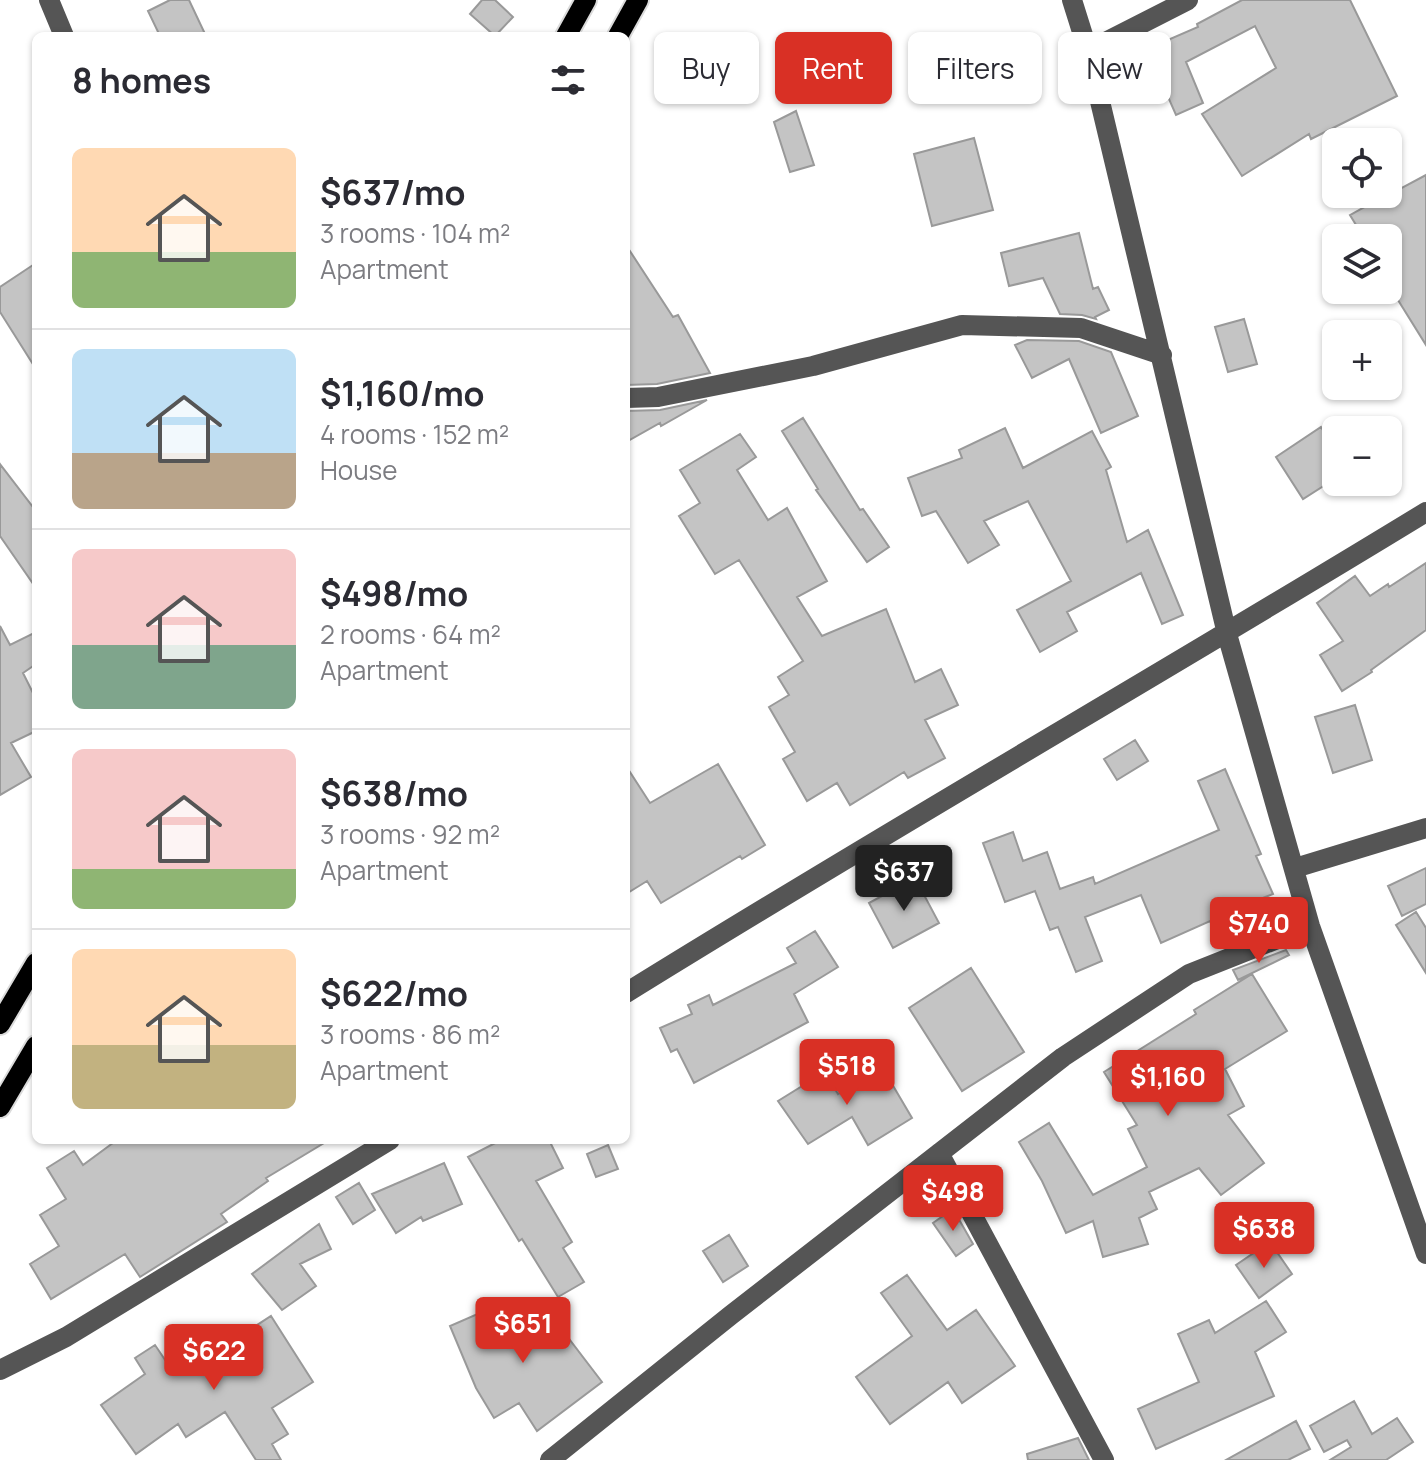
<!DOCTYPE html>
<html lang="en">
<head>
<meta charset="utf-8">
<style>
	body { margin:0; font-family:Manrope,sans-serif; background:#f7f7f7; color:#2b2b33; height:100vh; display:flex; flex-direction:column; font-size:30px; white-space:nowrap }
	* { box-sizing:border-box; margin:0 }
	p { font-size:26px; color:#7c7c81 }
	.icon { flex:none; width:44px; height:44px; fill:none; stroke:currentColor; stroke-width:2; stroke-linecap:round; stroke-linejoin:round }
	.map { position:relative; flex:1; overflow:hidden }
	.side { position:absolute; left:32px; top:32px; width:598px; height:1112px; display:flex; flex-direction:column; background:#fff; border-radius:12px; box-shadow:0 2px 6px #0004 }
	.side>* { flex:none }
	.banner { position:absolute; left:654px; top:32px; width:652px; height:72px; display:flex; gap:16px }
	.tools { position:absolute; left:1322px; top:128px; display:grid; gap:16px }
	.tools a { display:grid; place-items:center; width:80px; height:80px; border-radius:12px; background:#fff; box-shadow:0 2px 6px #0004; font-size:40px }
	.price { position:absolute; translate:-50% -68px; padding:0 18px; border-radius:8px; background:#d93025; color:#fff; font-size:26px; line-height:52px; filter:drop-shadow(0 2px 4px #0008) }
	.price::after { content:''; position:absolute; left:50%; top:48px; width:24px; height:18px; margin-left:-12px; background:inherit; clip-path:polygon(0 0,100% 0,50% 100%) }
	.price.current { background:#222; color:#fff }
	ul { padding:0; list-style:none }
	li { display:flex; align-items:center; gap:24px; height:200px; padding:0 40px }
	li+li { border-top:2px solid #e1e1e2 }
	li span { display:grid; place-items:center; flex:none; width:224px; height:160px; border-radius:12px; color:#555 }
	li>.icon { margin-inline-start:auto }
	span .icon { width:96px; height:96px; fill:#fffc; stroke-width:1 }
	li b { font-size:34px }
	h2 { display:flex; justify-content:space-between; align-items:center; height:96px; padding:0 40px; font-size:34px }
	.tag { padding:0 28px; border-radius:12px; background:#fff; box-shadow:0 2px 6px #0004; font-size:28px; line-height:72px }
	.tag.current { background:#d93025; color:#fff }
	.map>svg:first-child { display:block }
</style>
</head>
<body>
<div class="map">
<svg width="1426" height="1460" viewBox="0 0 1426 1460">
	<rect width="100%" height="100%" fill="#fff"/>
	<path fill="#c4c4c4" stroke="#999" stroke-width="2" d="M170,0H189L206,36H160L148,11Z
		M482,0H495L513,17L495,36L470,14Z
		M1242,0H1350L1397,96L1311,139L1309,134L1242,176L1202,114L1276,68L1255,26L1186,62L1203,103L1176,115L1147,49L1198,27L1197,24Z
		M796,111L814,165L790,172L774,122Z
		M974,138L993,210L932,226L914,154Z
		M1426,175V345L1388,284V238H1364L1350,215L1388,194L1398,185L1400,189Z
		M1079,233L1093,289L1098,287L1109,310L1095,317L1096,319L1082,315L1060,314L1043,278L1009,286L1001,253Z
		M626,245L673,317L678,315L710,373L657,384L626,385Z
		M36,263V369L0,312V287Z
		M1244,319L1257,364L1228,372L1215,327Z
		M1027,340L1079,341L1111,352L1138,416L1101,433L1069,359L1032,378L1015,345Z
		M707,400L661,426L660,423L626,442V411L660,410Z
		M803,418L860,510L863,509L889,547L867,562L816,490L818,489L782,431Z
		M1321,427L1336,451V478L1303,499L1276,457Z
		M1005,428L1023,468L1092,431L1111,467L1106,470L1127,542L1148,530L1183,615L1162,624L1141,573L1067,612L1077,631L1040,652L1017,610L1071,581L1028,501L984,521L999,545L968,563L936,511L922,516L908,478L962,458L959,450Z
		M740,434L756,457L737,470L768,520L787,508L827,581L797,597L822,636L886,609L915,682L941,669L958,705L925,720L945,758L908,778L904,772L850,805L837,783L807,801L783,759L795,752L769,707L789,695L778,677L803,661L739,560L715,574L679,516L700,503L680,470Z
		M0,464L36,511V588L0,536Z
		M1426,563V630L1371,670L1372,672L1342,691L1320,655L1343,641L1317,603L1355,576L1370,596L1388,584L1389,587Z
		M0,626L10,645L36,632V664L23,673L36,699V731L11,743L31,777L0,795Z
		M1355,705L1372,760L1333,773L1315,717Z
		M1135,740L1148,761L1117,780L1104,759Z
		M718,764L765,845L742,859L740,856L661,903L647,881L626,894V766L650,803Z
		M1225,769L1261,854L1256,856L1273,894L1260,899L1274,926L1222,947L1210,921L1161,943L1141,895L1085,917L1102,961L1076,972L1058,927L1050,930L1035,891L1005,902L983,843L1013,832L1023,861L1047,852L1060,889L1093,877L1095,884L1219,830L1198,781Z
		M1426,868V904L1402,916L1388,886Z
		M915,878L939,923L893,948L869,903Z
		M1416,912L1426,928V973L1396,925Z
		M815,931L838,967L794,994L808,1022L694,1083L677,1049L671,1052L660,1028L692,1014L688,1005L709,995L713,1005L796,963L787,948Z
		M1286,950L1289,955L1238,980L1233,970Z
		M971,968L1024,1052L962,1091L909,1008Z
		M1252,974L1287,1031L1225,1069L1244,1106L1228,1115L1264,1163L1221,1195L1199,1168L1149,1192L1157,1209L1139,1218L1148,1244L1103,1257L1093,1221L1066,1233L1042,1181L1019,1142L1049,1123L1093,1195L1147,1167L1128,1129L1137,1125L1104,1072L1196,1014L1194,1010Z
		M882,1067L912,1118L868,1145L852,1117L808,1144L778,1101L825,1072L838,1094Z
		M117,1140H329L266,1178L268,1181L221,1214L227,1222L140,1277L125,1254L51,1299L30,1264L59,1246L40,1215L66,1199L47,1168L74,1151L83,1165Z
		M501,1140H549L563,1168L536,1181L572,1242L563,1248L584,1282L558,1297L522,1239L519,1241L468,1157Z
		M608,1145L618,1169L596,1177L587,1154Z
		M444,1163L462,1204L423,1221L421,1217L396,1233L372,1194Z
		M359,1183L375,1210L353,1224L336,1197Z
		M953,1209L973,1244L956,1256L933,1223Z
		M319,1224L331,1249L300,1264L316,1286L282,1310L252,1274Z
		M729,1235L748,1266L723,1282L703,1251Z
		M1270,1242L1292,1274L1259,1298L1236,1265Z
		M907,1275L947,1330L976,1310L1015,1366L962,1403L948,1382L890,1424L856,1377L912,1336L881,1293Z
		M1266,1301L1286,1332L1255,1352L1274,1396L1156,1449L1138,1409L1199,1382L1178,1334L1209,1320L1215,1333Z
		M505,1302L520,1337L550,1314L602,1382L537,1431L519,1403L494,1418L476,1388L450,1326Z
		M271,1316L313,1382L272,1408L288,1434L272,1444L281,1460H256L225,1412L186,1437L178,1424L136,1454L101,1405L145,1374L135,1358L155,1345L174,1373L209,1350L212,1354Z
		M1354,1401L1372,1434L1397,1418L1413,1442L1386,1460H1330L1351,1447L1347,1440L1324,1452L1310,1426Z
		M1296,1421L1310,1449L1288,1460H1226Z
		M1078,1438L1089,1460H1028L1027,1454Z"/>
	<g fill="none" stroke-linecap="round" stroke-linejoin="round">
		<defs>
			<path id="major" d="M566,36L586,0
				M618,36L638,0
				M0,1024L36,963
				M0,1107L36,1046"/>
		</defs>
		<use href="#major" stroke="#dbdbdb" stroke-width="24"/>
		<path stroke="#555" stroke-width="20" d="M49,0L64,36
			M1072,0L1088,51L1227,634L1310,926L1426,1254
			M1088,51L1188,0
			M626,398L658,397L813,366L962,325L1081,328L1162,355
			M1295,868L1426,828
			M626,993C890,829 1161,674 1426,512
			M939,1153L1104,1460
			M0,1370L66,1337L390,1140
			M550,1460L731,1315L1063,1057L1189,974L1310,926"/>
		<use href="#major" stroke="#000" stroke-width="20"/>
	</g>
</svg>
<div class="tools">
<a><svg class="icon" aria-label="locate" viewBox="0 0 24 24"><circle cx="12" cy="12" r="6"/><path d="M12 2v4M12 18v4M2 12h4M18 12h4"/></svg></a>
<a><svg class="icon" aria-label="layers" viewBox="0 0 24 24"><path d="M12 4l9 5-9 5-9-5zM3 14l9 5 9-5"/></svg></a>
<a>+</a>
<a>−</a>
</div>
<b class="price current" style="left:904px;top:913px">$637</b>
<b class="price" style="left:1259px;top:965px">$740</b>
<b class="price" style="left:847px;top:1107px">$518</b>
<b class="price" style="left:1168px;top:1118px">$1,160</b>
<b class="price" style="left:953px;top:1233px">$498</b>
<b class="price" style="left:1264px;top:1270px">$638</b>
<b class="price" style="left:523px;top:1365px">$651</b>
<b class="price" style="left:214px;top:1392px">$622</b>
<div class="banner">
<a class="tag">Buy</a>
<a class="tag current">Rent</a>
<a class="tag">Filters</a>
<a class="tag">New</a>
</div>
<section class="side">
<h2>8 homes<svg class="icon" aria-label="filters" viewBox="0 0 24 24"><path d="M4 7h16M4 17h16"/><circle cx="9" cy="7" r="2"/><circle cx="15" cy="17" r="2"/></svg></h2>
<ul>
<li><span style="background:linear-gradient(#ffd9b3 65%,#8fb573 0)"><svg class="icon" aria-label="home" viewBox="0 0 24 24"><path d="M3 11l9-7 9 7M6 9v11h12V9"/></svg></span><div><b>$637/mo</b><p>3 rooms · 104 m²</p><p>Apartment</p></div></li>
<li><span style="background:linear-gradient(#bfe0f5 65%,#b9a48a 0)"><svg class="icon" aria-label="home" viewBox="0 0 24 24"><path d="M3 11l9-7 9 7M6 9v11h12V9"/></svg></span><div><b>$1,160/mo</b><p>4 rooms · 152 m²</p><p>House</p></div></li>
<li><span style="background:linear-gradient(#f6c9c9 60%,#7fa58c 0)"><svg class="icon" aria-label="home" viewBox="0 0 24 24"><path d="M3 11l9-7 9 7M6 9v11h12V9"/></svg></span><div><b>$498/mo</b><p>2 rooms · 64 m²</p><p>Apartment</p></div></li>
<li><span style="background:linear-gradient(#f6c9c9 75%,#8fb573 0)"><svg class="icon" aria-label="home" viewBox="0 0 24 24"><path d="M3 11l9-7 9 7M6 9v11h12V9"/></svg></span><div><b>$638/mo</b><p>3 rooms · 92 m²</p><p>Apartment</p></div></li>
<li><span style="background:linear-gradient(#ffd9b3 60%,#c2b280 0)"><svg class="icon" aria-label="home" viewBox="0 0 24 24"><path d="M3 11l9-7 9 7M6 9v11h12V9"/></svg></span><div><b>$622/mo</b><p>3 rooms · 86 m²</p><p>Apartment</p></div></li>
</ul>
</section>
</div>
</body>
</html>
